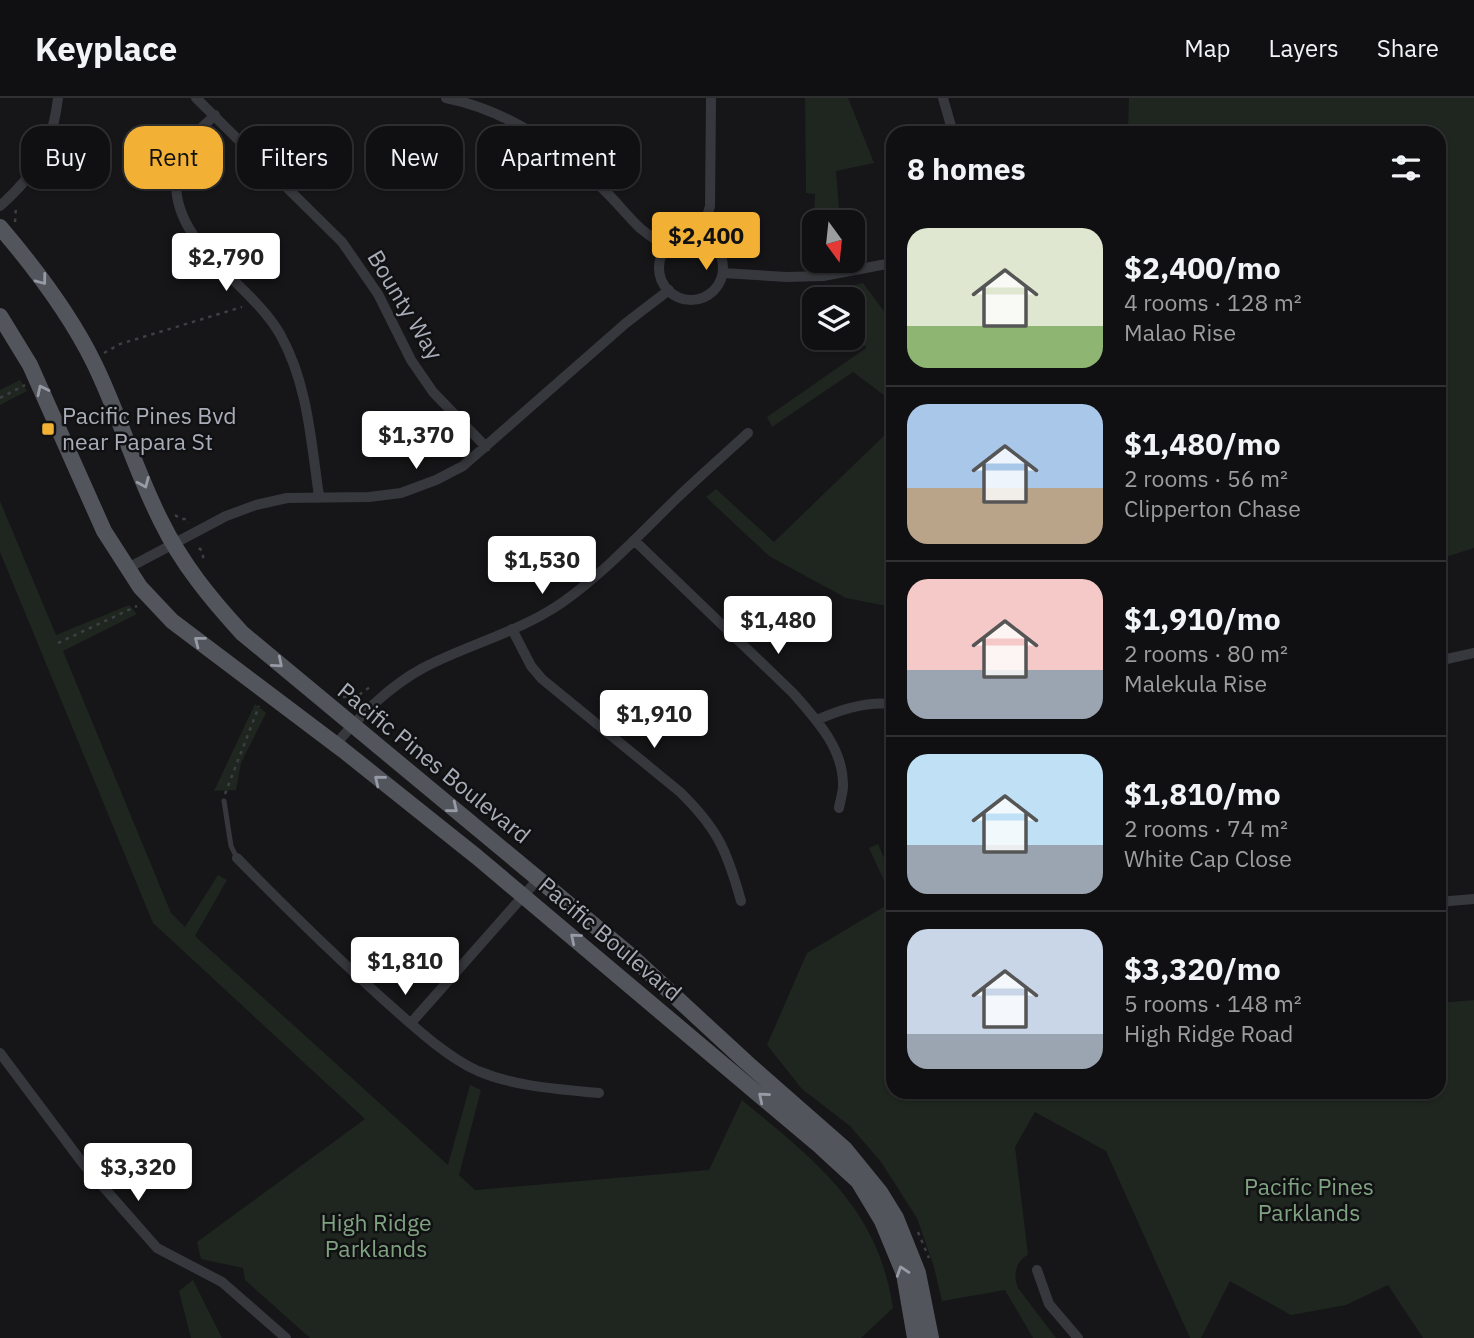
<!DOCTYPE html>
<html lang="en">
<head>
<meta charset="utf-8">
<style>
	body { margin:0; font-family:"IBM Plex Sans",sans-serif; background:#1e1e20; color:#f1f3f6; height:100vh; display:flex; flex-direction:column; font-size:26px; white-space:nowrap }
	* { box-sizing:border-box; margin:0 }
	p { font-size:23px; color:#9c9d9f }
	.icon { flex:none; width:38px; height:38px; fill:none; stroke:currentColor; stroke-width:2; stroke-linecap:round; stroke-linejoin:round }
	.map { position:relative; flex:1; overflow:hidden }
	.panel { position:absolute; left:886px; top:28px; width:560px; height:973px; display:flex; flex-direction:column; background:#101012; border-radius:21px; box-shadow:0 2px 5px #0004,0 0 0 2px #303032 }
	.panel>* { flex:none }
	.guide { position:absolute; left:21px; top:28px; width:665px; height:63px; display:flex; gap:14px }
	.needle { width:46px; rotate:165deg }
	.fabs { position:absolute; left:802px; top:112px; display:grid; gap:14px }
	.fabs a { display:grid; place-items:center; width:63px; height:63px; border-radius:14px; background:#101012; box-shadow:0 2px 5px #0004,0 0 0 2px #303032; font-size:35px }
	.price { position:absolute; translate:-50% -60px; padding:0 16px; border-radius:7px; background:#fff; color:#222; font-size:23px; line-height:46px; filter:drop-shadow(0 2px 4px #0008) }
	.price::after { content:''; position:absolute; left:50%; top:42px; width:21px; height:16px; margin-left:-10px; background:inherit; clip-path:polygon(0 0,100% 0,50% 100%) }
	.price.current { background:#f2b134; color:#111 }
	ul { padding:0; list-style:none }
	li { display:flex; align-items:center; gap:21px; height:175px; padding:0 21px }
	li+li { border-top:2px solid #303032 }
	li span { display:grid; place-items:center; flex:none; width:196px; height:140px; border-radius:21px; color:#555 }
	li>.icon { margin-inline-start:auto }
	span .icon { width:84px; height:84px; fill:#fffc; stroke-width:1 }
	li b { font-size:30px }
	h2 { display:flex; justify-content:space-between; align-items:center; height:84px; padding:0 21px; font-size:30px }
	.chip { padding:0 24px; border-radius:21px; background:#101012; box-shadow:0 2px 5px #0004,0 0 0 2px #303032; font-size:24px; line-height:63px }
	.chip.current { background:#f2b134; color:#111 }
	header { display:flex; align-items:center; gap:42px; box-sizing:border-box; height:98px; padding:0 35px; background:#101012; border-bottom:2px solid #303032 }
	header strong { font-size:33px }
	nav { display:flex; gap:38px; margin-inline-start:auto; font-size:24px }
	.map>svg:first-child { display:block }
</style>
</head>
<body>
<header>
<strong>Keyplace</strong>
<nav><a>Map</a><a>Layers</a><a>Share</a></nav>
</header>
<div class="map">
<svg width="1474" height="1240" viewBox="0 0 1474 1240">
	<rect width="100%" height="100%" fill="#161618"/>
	<path fill="#1e261f" d="M805,0H848L874,65L836,73L840,124H814L815,96L806,95Z
		M1129,0H1474V450L1439,461L1438,35H1124L1128,32Z
		M863,185L892,224V303L853,274L772,329L767,319L866,250L852,229V201H833L828,194Z
		M20,282L27,293L0,307V292Z
		M892,330V509L846,500L769,458L706,399L716,391L774,444Z
		M0,403L56,537L129,507L137,516L63,553L171,815L185,829L218,777L227,782L195,838L448,1067L470,987L481,992L459,1077L475,1092L709,1072L742,1002C815,1063 878,1109 893,1210L861,1240H310L245,1182L243,1170L201,1161L197,1144L365,1021L153,825L0,454Z
		M255,606L266,615L241,665L236,692L214,693Z
		M878,746L892,778V800L869,750Z
		M892,804V994H1438L1439,905L1474,902V1240H1423L1388,1187L1346,1207L1291,1217L1230,1183L1201,1240H1190L1106,1053L1035,1014L1015,1049L1028,1157C1015,1163 1013,1178 1018,1190L1056,1240H1033L1005,1192L942,1203L934,1169L917,1120L881,1064L850,1028L802,991L767,947L807,855Z
		M193,1182L222,1240H191L179,1193Z"/>
	<g fill="none" stroke-linecap="round" stroke-linejoin="round">
		<path stroke="#3d3f44" stroke-width="2.5" stroke-dasharray="3.5 5" stroke-linecap="butt" d="M15,124L16,108
			M104,255L120,246L242,209
			M0,300L25,287
			M175,417L181,421H187L188,425
			M199,450L203,454V464
			M58,545L137,508
			M343,599H356L370,589L372,592
			M385,634L382,626L388,616L386,612
			M225,696L259,608
			M918,1134L929,1160"/>
		<path stroke="#37383d" stroke-width="5" d="M224,703L231,748L237,760"/>
		<path stroke="#37383d" stroke-width="10" d="M196,0L342,144L378,196L411,262L433,294L486,349
			M446,0C506,12 560,48 603,91C616,103 627,118 640,130C648,137 658,143 666,149
			M943,0L953,35
			M215,17C206,26 196,34 188,44C179,55 176,69 176,83C174,149 252,185 281,238C308,287 311,344 319,398
			M0,108C37,75 52,49 58,0
			M659 170a32 32 0 1 1 64 0a32 32 0 1 1-64 0Z
			M701,139L710,108L711,0
			M723,175L787,179L823,178L892,165
			M635,443L793,595C816,621 844,651 843,688C843,695 840,703 839,710
			M128,470L226,418L256,407L287,400L369,399L401,395L436,382L463,368L626,225L669,192
			M512,531L531,568L542,581L680,694C718,731 727,753 741,803
			M1438,563L1474,555
			M817,622C841,611 866,603 892,606
			M335,647C361,617 388,589 423,570C469,546 520,534 563,504C605,474 640,436 677,400C700,378 724,357 748,335
			M237,760C285,809 333,856 384,902C410,925 446,959 478,973C517,989 557,991 599,995
			M1438,804L1474,801
			M411,925L539,780
			M0,955L84,1067L157,1150L222,1184L286,1240
			M1037,1172L1049,1206L1078,1240"/>
		<path stroke="#53555c" stroke-width="16" d="M0,129C35,170 70,216 94,265C119,316 135,372 161,423C182,466 210,500 242,535L630,857L746,964L845,1051L880,1094L896,1120L918,1175L931,1240
			M0,218L30,267L104,433L140,489L172,523L343,652L477,759L821,1049L858,1083L882,1123L904,1176L915,1240"/>
	</g>
	<defs><path id="oneway-chevron" d="M-2-3.5L2.5 0L-2 3.5" fill="none" stroke-width="1.6" stroke-linecap="round" stroke-linejoin="round" transform="scale(1.75)"/></defs>
	<g stroke="#979ba6">
		<use href="#oneway-chevron" transform="translate(42 182) rotate(53)"/>
		<use href="#oneway-chevron" transform="translate(42 292) rotate(-116)"/>
		<use href="#oneway-chevron" transform="translate(144 385) rotate(67)"/>
		<use href="#oneway-chevron" transform="translate(199 543) rotate(-142)"/>
		<use href="#oneway-chevron" transform="translate(278 565) rotate(40)"/>
		<use href="#oneway-chevron" transform="translate(379 682) rotate(-141)"/>
		<use href="#oneway-chevron" transform="translate(453 710) rotate(39)"/>
		<use href="#oneway-chevron" transform="translate(575 840) rotate(-140)"/>
		<use href="#oneway-chevron" transform="translate(763 999) rotate(-140)"/>
		<use href="#oneway-chevron" transform="translate(902 1173) rotate(-108)"/>
	</g>
	<rect fill="#f2b134" stroke="#111113" stroke-width="2.5" x="41" y="324" width="14" height="14" rx="3.5"/>
	<g text-anchor="middle" stroke-width="5" stroke-linejoin="round" paint-order="stroke">
		<g font-size="23" fill="#a8adb8" stroke="#111113">
			<text transform="translate(405 207) rotate(59)" y="8">Bounty Way</text>
			<text transform="translate(434 665) rotate(39)" y="8">Pacific Pines Boulevard</text>
			<text transform="translate(610 841) rotate(40)" y="8">Pacific Boulevard</text>
		</g>
		<g font-size="23" fill="#a8adb8" stroke="#111113" text-anchor="start">
			<text x="62" y="326">Pacific Pines Bvd<tspan x="62" dy="26">near Papara St</tspan></text>
		</g>
		<g font-size="23" fill="#7fa381" stroke="#111113">
			<text x="1309" y="1097">Pacific Pines<tspan x="1309" dy="26">Parklands</tspan></text>
			<text x="376" y="1133">High Ridge<tspan x="376" dy="26">Parklands</tspan></text>
		</g>
	</g>
</svg>
<div class="fabs">
<a><svg class="needle" viewBox="-14 -14 28 28"><path d="M0-13l5 13h-10z" fill="#e53935"/><path d="M0 13l5-13h-10z" fill="#9c9d9f"/></svg></a>
<a><svg class="icon" aria-label="layers" viewBox="0 0 24 24"><path d="M12 4l9 5-9 5-9-5zM3 14l9 5 9-5"/></svg></a>
</div>
<b class="price current" style="left:706px;top:174px">$2,400</b>
<b class="price" style="left:226px;top:195px">$2,790</b>
<b class="price" style="left:416px;top:373px">$1,370</b>
<b class="price" style="left:542px;top:498px">$1,530</b>
<b class="price" style="left:778px;top:558px">$1,480</b>
<b class="price" style="left:654px;top:652px">$1,910</b>
<b class="price" style="left:405px;top:899px">$1,810</b>
<b class="price" style="left:138px;top:1105px">$3,320</b>
<div class="guide">
<a class="chip">Buy</a>
<a class="chip current">Rent</a>
<a class="chip">Filters</a>
<a class="chip">New</a>
<a class="chip">Apartment</a>
</div>
<section class="panel">
<h2>8 homes<svg class="icon" aria-label="filters" viewBox="0 0 24 24"><path d="M4 7h16M4 17h16"/><circle cx="9" cy="7" r="2"/><circle cx="15" cy="17" r="2"/></svg></h2>
<ul>
<li><span style="background:linear-gradient(#dfe7d0 70%,#8fb573 0)"><svg class="icon" aria-label="home" viewBox="0 0 24 24"><path d="M3 11l9-7 9 7M6 9v11h12V9"/></svg></span><div><b>$2,400/mo</b><p>4 rooms · 128 m²</p><p>Malao Rise</p></div></li>
<li><span style="background:linear-gradient(#a9c7e8 60%,#b9a48a 0)"><svg class="icon" aria-label="home" viewBox="0 0 24 24"><path d="M3 11l9-7 9 7M6 9v11h12V9"/></svg></span><div><b>$1,480/mo</b><p>2 rooms · 56 m²</p><p>Clipperton Chase</p></div></li>
<li><span style="background:linear-gradient(#f6c9c9 65%,#9aa5b1 0)"><svg class="icon" aria-label="home" viewBox="0 0 24 24"><path d="M3 11l9-7 9 7M6 9v11h12V9"/></svg></span><div><b>$1,910/mo</b><p>2 rooms · 80 m²</p><p>Malekula Rise</p></div></li>
<li><span style="background:linear-gradient(#bfe0f5 65%,#9aa5b1 0)"><svg class="icon" aria-label="home" viewBox="0 0 24 24"><path d="M3 11l9-7 9 7M6 9v11h12V9"/></svg></span><div><b>$1,810/mo</b><p>2 rooms · 74 m²</p><p>White Cap Close</p></div></li>
<li><span style="background:linear-gradient(#c9d6e8 75%,#9aa5b1 0)"><svg class="icon" aria-label="home" viewBox="0 0 24 24"><path d="M3 11l9-7 9 7M6 9v11h12V9"/></svg></span><div><b>$3,320/mo</b><p>5 rooms · 148 m²</p><p>High Ridge Road</p></div></li>
</ul>
</section>
</div>
</body>
</html>
